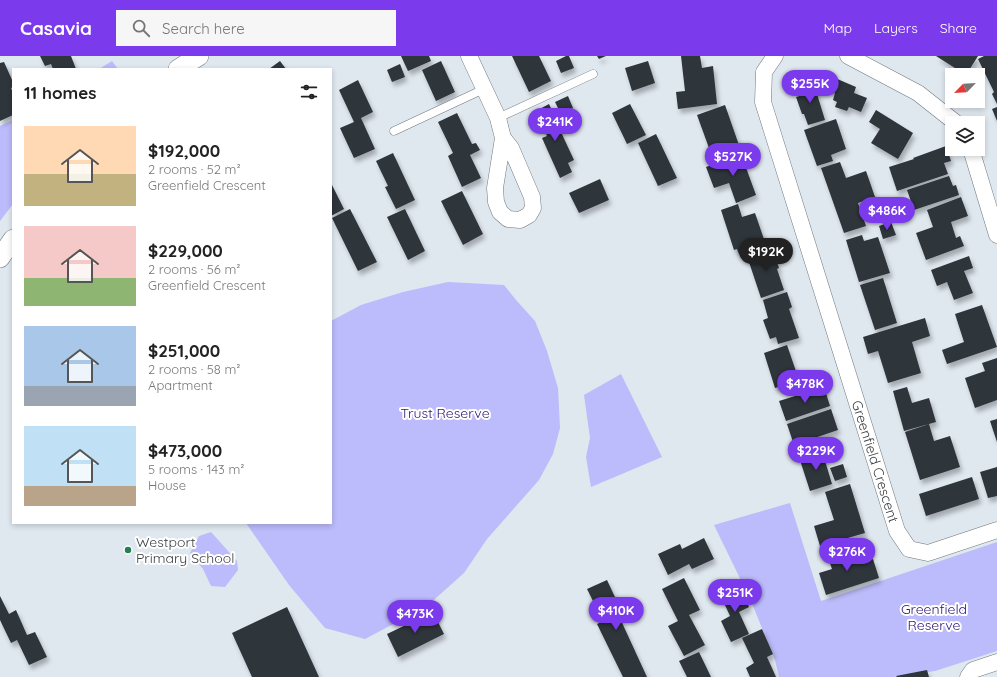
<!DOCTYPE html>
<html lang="en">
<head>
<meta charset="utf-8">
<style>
	body { margin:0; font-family:Quicksand,sans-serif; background:#f6f6f6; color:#222; height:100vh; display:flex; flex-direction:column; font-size:15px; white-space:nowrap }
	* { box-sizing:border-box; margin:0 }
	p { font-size:13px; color:#767676 }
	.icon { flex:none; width:22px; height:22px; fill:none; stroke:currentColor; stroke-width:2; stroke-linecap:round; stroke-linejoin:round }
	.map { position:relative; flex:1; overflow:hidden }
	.drawer { position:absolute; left:12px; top:12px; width:320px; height:456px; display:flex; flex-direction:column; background:#fff; border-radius:0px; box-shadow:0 2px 6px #0003 }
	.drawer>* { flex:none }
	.needle { width:26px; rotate:245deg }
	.controls { position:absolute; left:945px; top:12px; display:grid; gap:8px }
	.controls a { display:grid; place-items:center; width:40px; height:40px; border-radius:0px; background:#fff; box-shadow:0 2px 6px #0003; font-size:20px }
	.price { position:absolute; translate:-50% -34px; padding:0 9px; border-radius:14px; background:#7c3aed; color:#fff; font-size:13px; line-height:26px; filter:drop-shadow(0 1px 2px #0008) }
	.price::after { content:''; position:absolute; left:50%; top:24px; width:12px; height:9px; margin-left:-6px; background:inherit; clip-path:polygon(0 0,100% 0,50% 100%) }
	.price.selected { background:#222; color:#fff }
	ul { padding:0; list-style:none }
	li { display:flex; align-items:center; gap:12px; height:100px; padding:0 12px }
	li span { display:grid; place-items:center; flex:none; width:112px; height:80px; border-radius:0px; color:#555 }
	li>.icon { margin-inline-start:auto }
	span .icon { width:48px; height:48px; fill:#fffc; stroke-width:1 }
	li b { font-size:17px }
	h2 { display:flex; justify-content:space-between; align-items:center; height:48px; padding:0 12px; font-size:17px }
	header { display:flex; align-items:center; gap:24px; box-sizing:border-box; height:56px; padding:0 20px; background:#7c3aed; color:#fff }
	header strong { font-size:19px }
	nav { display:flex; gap:22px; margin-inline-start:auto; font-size:14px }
	.search { width:280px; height:36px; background:#f6f6f6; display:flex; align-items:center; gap:10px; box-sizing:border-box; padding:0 14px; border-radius:0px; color:#767676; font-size:15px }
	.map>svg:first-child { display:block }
</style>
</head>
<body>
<header>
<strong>Casavia</strong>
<div class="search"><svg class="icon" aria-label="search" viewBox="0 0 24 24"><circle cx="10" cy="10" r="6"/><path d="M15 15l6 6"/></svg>Search here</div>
<nav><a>Map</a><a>Layers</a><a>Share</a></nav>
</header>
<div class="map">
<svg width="997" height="621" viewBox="0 0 997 621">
	<defs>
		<filter id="shadow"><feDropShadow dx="2.5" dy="4.5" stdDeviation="2" flood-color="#0004"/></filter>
	</defs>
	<rect width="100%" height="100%" fill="#dfe7ef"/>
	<path fill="#bcbbfb" d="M112,5L118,13H99Z
		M13,64V148L0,165V70Z
		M448,226L504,229L516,244L535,265L547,295L558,332L560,372L553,398L539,424L487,483L464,517L427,550L365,583L325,572L289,529L246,467H331V265L361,249L403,236Z
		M621,318L662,401L591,431L586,401L590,382L584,339Z
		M790,447L821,545L997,486V595L935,615L893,621H779L775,604L751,545L714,469Z
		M211,476L237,505L238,514L225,531L211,530L203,513L190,497L199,480Z"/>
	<path fill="#2d353a" filter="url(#shadow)" d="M40,0H71L76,13H53L51,8L45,10Z
		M401,0H429L431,5L408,15Z
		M512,0H539L551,25L529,36Z
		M566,0H569L574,12L561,17L556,5Z
		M597,0H606L599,3Z
		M681,0H700L702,12L713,10L717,48L678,53L676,36L685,35Z
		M936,0H978L966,19Z
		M984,0H997V48L992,38L994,36L978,3Z
		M280,5L286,13H269Z
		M441,5L455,36L436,45L422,14Z
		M648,5L655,27L632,35L625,12Z
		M4,6L13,26V31L11,32L13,37V59L0,65V7Z
		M400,8L405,21L392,26L387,14Z
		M828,19L856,31L854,37L867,42L861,56L849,51L847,55L835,51L837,46L833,44L835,37L823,32Z
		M358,24L373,56L361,62L375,93L354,102L340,72L354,66L339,34Z
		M813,25L825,64L808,69L804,58H802L796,41L803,39L800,29Z
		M568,40L573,52L561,58L555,46Z
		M549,48L561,73L560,74L574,104L568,107L572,116L560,122L542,82L547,80L536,55Z
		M630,48L646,79L627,88L612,57Z
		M725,49L740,92L717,100L714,91L709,92L697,59Z
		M997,51V65L992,53Z
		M876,54L913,77L898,103L871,87L880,73L869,66Z
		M457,57L472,88L476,87L480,94L470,99L481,122L462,131L448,100L453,97L438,66Z
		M836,63L846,93L831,99L833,105L817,110L804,74Z
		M656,78L677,122L658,130L638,87Z
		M946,90L951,105L944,107L948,118L897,135L889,111L914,103L913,102Z
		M393,97L415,144L396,153L385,131L388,130L376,105Z
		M741,98L756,139L736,147L729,127L714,132L706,111Z
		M840,106L846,122L866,115L875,141L858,147L866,170L844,177L821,112Z
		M949,120L953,130L956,129L959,139L914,154L907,134Z
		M600,123L609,144L579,157L569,137Z
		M331,127L344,153L331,160Z
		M462,135L483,178L463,189L441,145Z
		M961,141L968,160L951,166L956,182L960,180L964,190L926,204L916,177L933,171L927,154Z
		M738,148L742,161L755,157L766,189L739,198L737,193L734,194L721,154Z
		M350,153L377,206L358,215L332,162Z
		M405,153L425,195L408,204L387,161Z
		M891,166L896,179L883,183L879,170Z
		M862,179L864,185L878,181L890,217L859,226L846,184Z
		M772,191L779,212L777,213L784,234L761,242L747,200Z
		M969,200L973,212L964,215L973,237L954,244L947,226L937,230L931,214Z
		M883,222L897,267L875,274L860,229Z
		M787,236L792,251L789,253L799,282L778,288L776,281L770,283L763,264L768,262L763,244Z
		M982,249L997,291L947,308L942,294L964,286L955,258Z
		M925,262L930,280L912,286L921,317L888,327L878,295L868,298L863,281Z
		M787,289L799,324L775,332L764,297Z
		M997,302V344L975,352L965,322L985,315L982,307Z
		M824,331L830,350L786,365L779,345Z
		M907,331L912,347L929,342L936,366L904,375L893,335Z
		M831,353L838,374L794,389L787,368Z
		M997,363V386L990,365Z
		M929,368L934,385L950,380L960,411L920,424L905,376Z
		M822,395L832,428L810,435L799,401Z
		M843,408L847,421L835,425L830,412Z
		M997,411V440L988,442L980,416Z
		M972,421L979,443L926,460L919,438Z
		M850,428L865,477L820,490L814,470L834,464L825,436Z
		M704,482L714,503L692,513L689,508L668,519L658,498L680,488L682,493Z
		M852,490L857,508L873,503L879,522L826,539L819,517L832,513L827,498Z
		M684,522L700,554L689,559L705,589L684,600L668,570L678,565L662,533Z
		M607,524L622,556L618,558L647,621H623L597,568L603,565L587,533Z
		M739,529L749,551L739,556L749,578L731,586L721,565L730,560L720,538Z
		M0,540L9,558L16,554L27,579L35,576L47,601L29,609L17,584L11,587L0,564Z
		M287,551L319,621H252L232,577Z
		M433,556L444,578L398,601L387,578Z
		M762,573L773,598L767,601L776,621H750L746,612L754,607L742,582Z
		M699,596L711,621H687L679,605Z
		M927,614L929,621H897L896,620Z"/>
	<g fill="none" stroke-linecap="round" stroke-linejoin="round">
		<defs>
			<path id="service" d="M498,62L593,18
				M394,75L484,33"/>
			<g id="minor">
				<path d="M469,0L498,62L503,82L495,132L496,146L500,156L508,163L520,164L529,159L533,152L532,141L511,92L503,82"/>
				<path id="s1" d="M775,0L764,16L763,46L897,475L909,493L928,497L997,474"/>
				<path d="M848,0L918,37L956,67"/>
				<path d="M971,93L997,179"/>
				<path d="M968,621L973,614L997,606"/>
			</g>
			<path id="tertiary" d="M178,13L199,0
				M0,202L13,183"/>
		</defs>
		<use href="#service" stroke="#70777e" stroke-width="9"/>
		<use href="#minor" stroke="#70777e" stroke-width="17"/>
		<use href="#tertiary" stroke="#70777e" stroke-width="20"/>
		<use href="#service" stroke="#fff" stroke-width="8"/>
		<use href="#minor" stroke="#fff" stroke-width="16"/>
		<use href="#tertiary" stroke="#fff" stroke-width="19"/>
	</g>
	<circle fill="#247e53" stroke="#fff" stroke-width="1.5" cx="128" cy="494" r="4"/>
	<g text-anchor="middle" stroke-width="4" stroke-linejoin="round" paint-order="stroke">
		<g font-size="14" fill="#2c1571" stroke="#fff">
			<text x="445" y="362">Trust Reserve</text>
			<text x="934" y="558">Greenfield<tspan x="934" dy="16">Reserve</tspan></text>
		</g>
		<g font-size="14" fill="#3a3d40" stroke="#fff">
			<text dy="5" stroke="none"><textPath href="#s1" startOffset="426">Greenfield Crescent</textPath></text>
		</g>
		<g font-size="14" fill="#3a3d40" stroke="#fff" text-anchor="start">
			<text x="136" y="491">Westport<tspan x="136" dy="16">Primary School</tspan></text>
		</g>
	</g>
</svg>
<div class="controls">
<a><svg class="needle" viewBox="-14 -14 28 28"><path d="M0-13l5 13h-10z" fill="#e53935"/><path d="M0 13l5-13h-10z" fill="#767676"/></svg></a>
<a><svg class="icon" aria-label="layers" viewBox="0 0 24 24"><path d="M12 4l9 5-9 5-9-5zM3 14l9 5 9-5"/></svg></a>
</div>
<b class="price" style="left:810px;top:48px">$255K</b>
<b class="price" style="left:555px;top:86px">$241K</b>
<b class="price" style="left:733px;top:121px">$527K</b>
<b class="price" style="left:887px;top:175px">$486K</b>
<b class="price selected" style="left:766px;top:216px">$192K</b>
<b class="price" style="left:805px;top:348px">$478K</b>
<b class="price" style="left:816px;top:415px">$229K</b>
<b class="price" style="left:847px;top:516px">$276K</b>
<b class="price" style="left:735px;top:557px">$251K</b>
<b class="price" style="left:616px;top:575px">$410K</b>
<b class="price" style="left:415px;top:578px">$473K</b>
<section class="drawer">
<h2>11 homes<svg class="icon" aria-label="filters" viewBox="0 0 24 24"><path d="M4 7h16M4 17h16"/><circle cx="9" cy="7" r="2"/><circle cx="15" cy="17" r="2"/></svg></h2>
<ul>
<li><span style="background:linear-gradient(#ffd9b3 60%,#c2b280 0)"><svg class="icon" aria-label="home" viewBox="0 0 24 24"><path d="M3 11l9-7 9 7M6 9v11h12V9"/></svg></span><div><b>$192,000</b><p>2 rooms · 52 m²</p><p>Greenfield Crescent</p></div></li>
<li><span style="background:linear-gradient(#f6c9c9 65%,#8fb573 0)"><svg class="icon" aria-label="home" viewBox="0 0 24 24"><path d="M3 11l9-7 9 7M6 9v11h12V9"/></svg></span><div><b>$229,000</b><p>2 rooms · 56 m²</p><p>Greenfield Crescent</p></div></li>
<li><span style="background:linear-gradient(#a9c7e8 75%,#9aa5b1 0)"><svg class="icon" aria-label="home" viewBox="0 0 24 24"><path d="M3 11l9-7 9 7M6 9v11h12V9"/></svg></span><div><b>$251,000</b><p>2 rooms · 58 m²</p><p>Apartment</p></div></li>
<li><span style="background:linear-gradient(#bfe0f5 75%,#b9a48a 0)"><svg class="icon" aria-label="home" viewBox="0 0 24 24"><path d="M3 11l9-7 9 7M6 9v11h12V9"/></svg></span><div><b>$473,000</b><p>5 rooms · 143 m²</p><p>House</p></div></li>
</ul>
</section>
</div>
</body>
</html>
